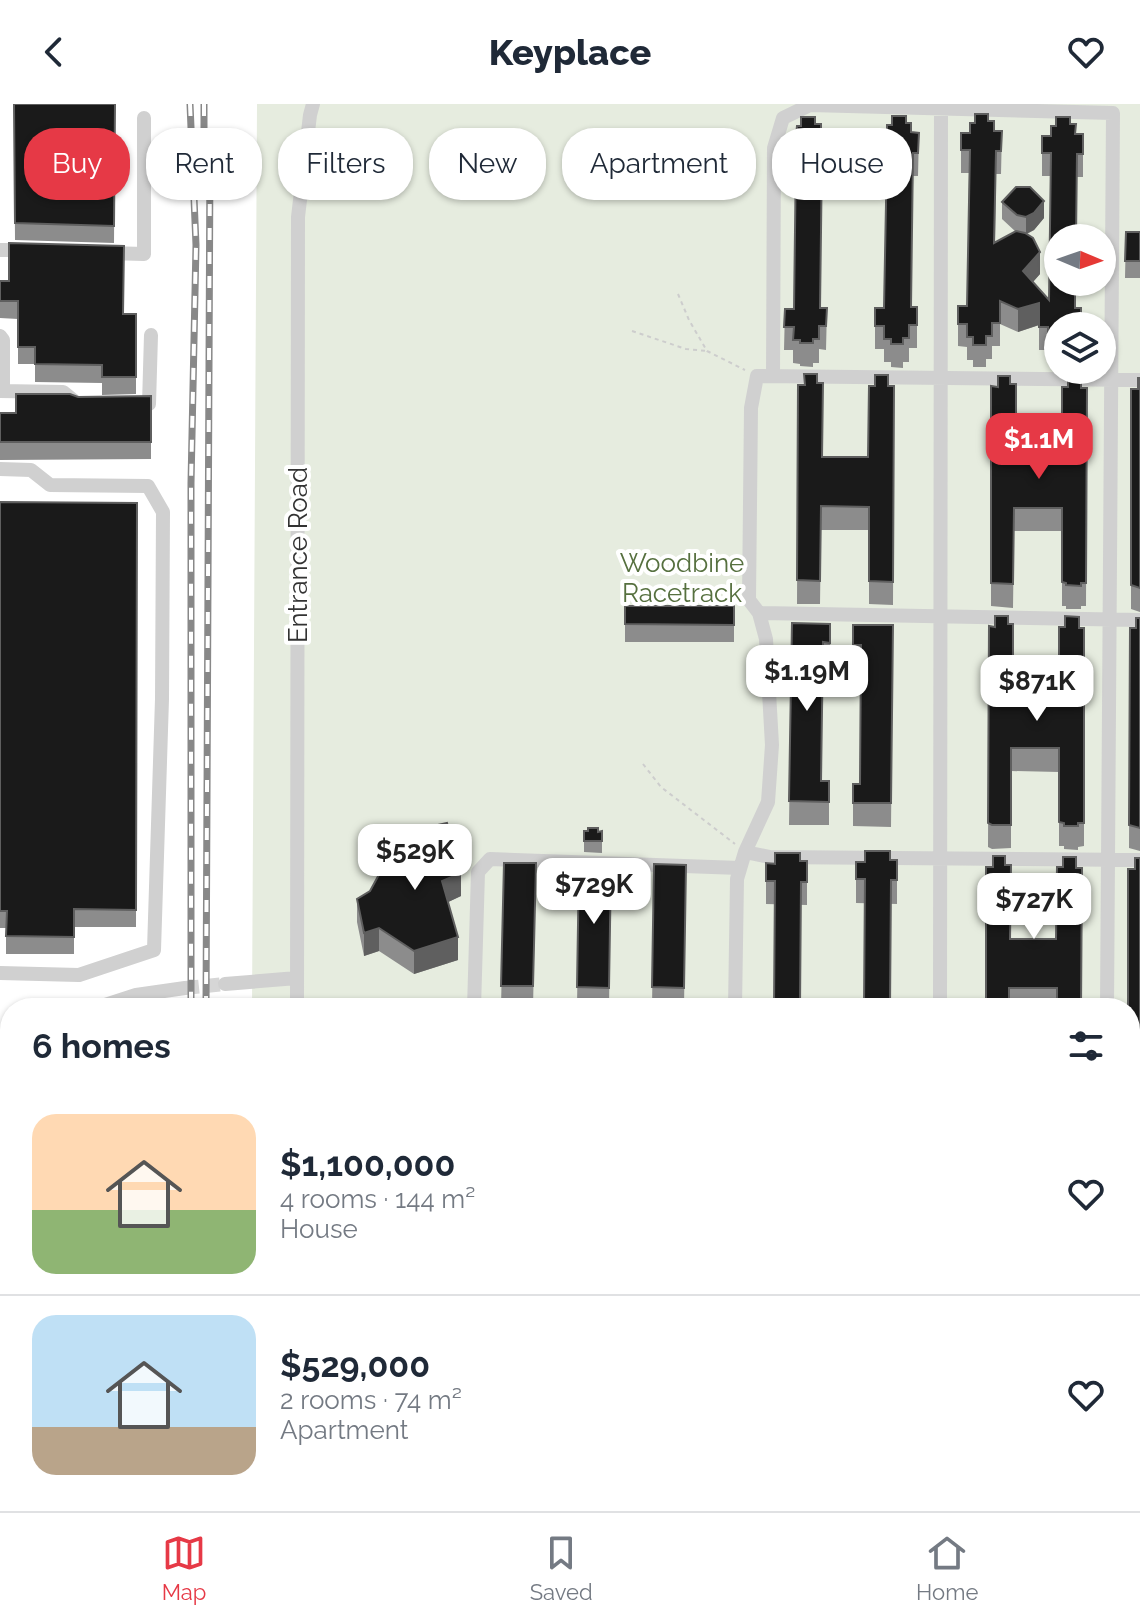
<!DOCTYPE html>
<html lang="en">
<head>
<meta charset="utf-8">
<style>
	body { margin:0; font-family:Raleway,sans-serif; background:#f2f2f3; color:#1f2937; height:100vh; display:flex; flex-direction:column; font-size:30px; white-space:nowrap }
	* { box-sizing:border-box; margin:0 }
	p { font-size:26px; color:#747a83 }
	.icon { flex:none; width:44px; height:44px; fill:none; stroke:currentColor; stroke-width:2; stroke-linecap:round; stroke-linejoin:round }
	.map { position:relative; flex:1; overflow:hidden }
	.sheet { position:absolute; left:0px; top:894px; width:1140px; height:514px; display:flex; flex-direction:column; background:#fff; border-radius:32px 32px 0 0; box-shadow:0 2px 6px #0004 }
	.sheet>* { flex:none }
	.hud { position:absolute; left:24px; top:24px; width:1092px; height:72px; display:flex; gap:16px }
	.needle { width:52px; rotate:92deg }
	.buttons { position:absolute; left:1044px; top:120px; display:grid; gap:16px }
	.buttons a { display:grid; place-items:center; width:72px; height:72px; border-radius:50%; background:#fff; box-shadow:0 2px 6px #0004; font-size:40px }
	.price { position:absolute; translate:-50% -68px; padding:0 18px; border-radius:16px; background:#fff; color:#222; font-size:26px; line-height:52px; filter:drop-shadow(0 2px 4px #0008) }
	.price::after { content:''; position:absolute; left:50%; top:48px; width:24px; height:18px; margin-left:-12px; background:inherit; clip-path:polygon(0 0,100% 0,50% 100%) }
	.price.selected { background:#e63946; color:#fff }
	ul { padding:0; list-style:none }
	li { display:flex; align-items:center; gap:24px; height:200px; padding:0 32px }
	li+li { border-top:2px solid #e0e1e3 }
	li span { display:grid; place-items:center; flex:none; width:224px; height:160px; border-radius:24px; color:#555 }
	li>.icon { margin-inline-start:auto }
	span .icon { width:96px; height:96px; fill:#fffc; stroke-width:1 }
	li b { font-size:34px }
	h2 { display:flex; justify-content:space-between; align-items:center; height:96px; padding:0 32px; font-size:34px }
	.chip { padding:0 28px; border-radius:32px; background:#fff; box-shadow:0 2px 6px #0004; font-size:28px; line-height:72px }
	.chip.selected { background:#e63946; color:#fff }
	header { display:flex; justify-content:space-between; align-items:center; height:104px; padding:0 32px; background:#fff; font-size:36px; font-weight:800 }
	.menu { display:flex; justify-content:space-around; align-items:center; height:112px; border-top:2px solid #e0e1e3; background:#fff; font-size:22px; color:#747a83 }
	.menu a { display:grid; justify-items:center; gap:4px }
	.menu .selected { color:#e63946 }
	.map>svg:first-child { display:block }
</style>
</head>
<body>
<header><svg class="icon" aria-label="back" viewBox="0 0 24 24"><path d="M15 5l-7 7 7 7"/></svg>Keyplace<svg class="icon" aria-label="heart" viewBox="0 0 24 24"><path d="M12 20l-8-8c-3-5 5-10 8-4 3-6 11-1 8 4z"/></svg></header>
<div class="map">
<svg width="1140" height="1407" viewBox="0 0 1140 1407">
	<rect width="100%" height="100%" fill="#fff"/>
	<path fill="#e6ecdf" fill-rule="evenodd" d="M257,0H1140V1407H249V1398H1130V904H252ZM1058,134H1102V178H1058ZM1058,222H1102V266H1058Z"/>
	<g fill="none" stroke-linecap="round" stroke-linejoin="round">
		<path stroke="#d6d6d6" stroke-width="14" stroke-dasharray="14 7" stroke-linecap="butt" d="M185,884L225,880"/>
		<path stroke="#cdcdcd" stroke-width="2" stroke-dasharray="4 4" stroke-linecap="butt" d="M678,190L689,216L707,247L745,266
			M632,227L686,245L707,247
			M643,660L661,683L735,740"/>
		<path stroke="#d0d0d0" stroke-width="14" d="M0,146H28
			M108,149L144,150V14
			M0,232L3,236V287
			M773,272L774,44L783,14L810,1L1113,9L1107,904
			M0,287L63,288L79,301
			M140,300H149L151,231
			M0,365L31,366L50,381L148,382L163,408L162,595L154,846L79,871L0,869
			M759,509L1140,516
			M745,748L770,753L1140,756
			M225,880L297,874
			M96,904L136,891L185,884
			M297,904L298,113L310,11L313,0
			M474,904L478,768L490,755L740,764
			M735,904L737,775L745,748L768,698L772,641L766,535L759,509L749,496L751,304L757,272L1140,276
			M940,904L941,0
			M0,935L10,932
			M0,968L10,965
			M1130,997H1140
			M0,1024L10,1062
			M0,1156L10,1153
			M1130,1278H1140
			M933,1398L1140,1401
			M164,1407V1398
			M294,1407V1398"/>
		<defs>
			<path id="rail" d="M190,0L196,141L191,379V904
				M204,60V0
				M206,904L210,48
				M215,1398L216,1407
				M184,1407V1398
				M199,1407V1398"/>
		</defs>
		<use href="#rail" stroke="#888" stroke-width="7"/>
		<use href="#rail" stroke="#fff" stroke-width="4" stroke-dasharray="12" stroke-linecap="butt"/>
	</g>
	<path fill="#8c8c8c" d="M14,0H115L114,139L15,136Z
		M988,17L994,27H1002L1001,70H996L995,139L1016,128L1002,115V98L1044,114L1034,126L1027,130L1040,170L1033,178L1049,196L1051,72H1042V32H1051L1070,20L1075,30H1083V73H1077L1058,222V265H1055V259H1048V246H1039V221L1018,228L1000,220V242H992V255H986V263H973V256H967V243L958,242V202H967L969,69H961V29H970Z
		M906,19L911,28L919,29L918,72H913L911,203H917V244H909V258H903V264L891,263V258H884V245H875V204H884L886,71H878V31H887Z
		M815,20L821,30H828V73H822L820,204H827L826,246L819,245V259H813V263L800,262V260L793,259V246H784L785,205H794L796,73L787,72L788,32H796Z
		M1126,128H1140V174H1125Z
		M0,177L123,210H136V290L102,291V279L35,278V260H18V215L0,214Z
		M1140,274V508L1131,505V285H1138Z
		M798,281L822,353H868L888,282H894L893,501L869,500V426H821L820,500H797Z
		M991,282L1016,354H1062L1081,284H1087L1086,502H1081V505H1066V502H1062V427H1014L1013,504L991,502Z
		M151,292V355L0,356V309H16L78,293Z
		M0,398L137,399L136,823H74V850H6V824H0Z
		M625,502H734V538H625Z
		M1140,514V747L1129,744L1130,524H1136Z
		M792,519L830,520V562H823L821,677H829V721H789Z
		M853,521H893L891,723L853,722V680H860L861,565H853Z
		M989,522L1013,598L1059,599L1079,524H1084V742L1078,743V746L1064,745V742H1059V668L1011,667V744L992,745L988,743Z
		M584,727H602V749L584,748Z
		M402,729L461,792L448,798L458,856L414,870L379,847L364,852L357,818V795L370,787L402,753Z
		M1140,754V987H1131L1130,986V904L1135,765Z
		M897,756V800L856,799V758Z
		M800,757H807V801L766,800V759Z
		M504,759H536L533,904H501Z
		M579,760L611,761L609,904H577Z
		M654,760L686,761L684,904H652Z
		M1010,835L1081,904H986Z
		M1130,1070H1140V1116H1130Z
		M0,1327L3,1344L10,1342V1398H16V1407H0Z"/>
	<path fill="#5f5f5f" d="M1044,97V114L1034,126L1026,130V113Z
		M1040,148V170L1023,189V167Z
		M1039,199V221L1018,228V205Z
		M461,769V792L442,801V777Z
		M379,824V847L364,852V829Z
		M458,833V856L414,870V847Z"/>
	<path fill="#1a1a1a" stroke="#5f5f5f" stroke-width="2" d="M14,0H115L114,122L15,119Z
		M975,10H988V17H994V27H1002L1001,47H996L994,139L1016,127L1025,129L1033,134L1040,148L1023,167L1049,196L1051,49H1042V32H1051V22H1056V13H1070V20H1076L1075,30H1083V50H1077L1076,134H1058V178H1075V204H1081V222H1058V243L1055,242V236H1048V223H1039V199L1018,205L1000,197V219H992V232H986V241H973V233H967V220H958V202H967L970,46H961V29H970V19H975Z
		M892,12H906V19H911V28L919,29L918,49H913L911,203H917V221H909V234H903V240H891V235H884V222H875V204H884L887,48H878V31H887V21H892Z
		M801,13H815V20H821V30H828V50H822L820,204H827L826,222H819V235H813V239H800V236H793L794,223H784L785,205H794L796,49H787L788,32H796L797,22H801Z
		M1016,83H1030L1044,97L1034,109L1026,113L1017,111L1002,98Z
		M1126,128H1140V157H1125Z
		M9,139L124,142L123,210H136V273H102V261L35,260V243H18V197H0V177H9Z
		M804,270H817V279H823L822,353H868L869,282H875V271H888V282H894L893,478L869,477V403L821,402L820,477L797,476L798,281H805Z
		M998,272H1010V280H1016V354H1062V283H1068V272H1081V284H1087L1086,479H1081V482L1066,481V479L1062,478V404H1014L1013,480L991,479V282L998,283Z
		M1138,274H1140V484L1131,481V285H1138Z
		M16,290H70L78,293L151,292V338H0V309H16Z
		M0,398L137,399L136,806L74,805V833L6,832L7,807H0Z
		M625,502H734V521L625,520Z
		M995,512H1008V520H1013V598L1059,599V523H1065V512L1079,513V524H1084V719H1078V722H1064V719L1059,718V644H1011V721H992L988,719L989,522L995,523Z
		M1136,514H1140V724L1129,721L1130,524H1136Z
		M792,519L830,520V539L823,538L821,677H829V698L789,697Z
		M853,521H893L891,699H853V680H860L861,541H853Z
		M447,719L461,769L442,777L458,833L414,847L379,824L364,829L357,795L370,787L387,756L409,751L402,729Z
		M588,724H598V728L602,727V737H584V727H588Z
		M865,747H890V756H897V776H891L890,904H864L865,775H856V758H865Z
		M775,749H800V757H807V778H801L800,904H774L775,777H766V759L775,760Z
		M993,752H1005V761H1011L1010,835H1056L1057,763H1063V753H1076V764H1082L1081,904H1057V884H1009V904H986V763H993Z
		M1135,754H1140V963L1131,964L1130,963V904H1128V765H1135Z
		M504,759H536L533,882H501Z
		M579,760L611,761L609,884L577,883Z
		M654,760L686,761L684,884L652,883Z
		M1130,1070H1140V1094H1130Z
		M0,1327L3,1344L10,1342V1395L0,1397Z
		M989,1399H1001V1407H989Z
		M1059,1400H1072V1407H1059Z
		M1128,1402H1140V1407H1128Z"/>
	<g text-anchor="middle" stroke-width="8" stroke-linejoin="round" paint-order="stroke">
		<g font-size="26" fill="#333" stroke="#fff">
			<text transform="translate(298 451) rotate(-90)" y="9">Entrance Road</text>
		</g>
		<g font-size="26" fill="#56703f" stroke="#fff">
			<text x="682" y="468">Woodbine<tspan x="682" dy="30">Racetrack</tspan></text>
		</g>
	</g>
</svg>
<div class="buttons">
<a><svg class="needle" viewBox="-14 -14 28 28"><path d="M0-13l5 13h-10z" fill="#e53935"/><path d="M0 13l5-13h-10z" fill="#747a83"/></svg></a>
<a><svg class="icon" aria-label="layers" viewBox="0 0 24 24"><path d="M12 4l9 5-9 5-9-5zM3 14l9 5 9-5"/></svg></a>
</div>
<b class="price selected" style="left:1039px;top:377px">$1.1M</b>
<b class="price" style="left:807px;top:609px">$1.19M</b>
<b class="price" style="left:1037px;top:619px">$871K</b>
<b class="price" style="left:415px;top:788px">$529K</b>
<b class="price" style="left:594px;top:822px">$729K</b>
<b class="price" style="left:1034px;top:837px">$727K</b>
<div class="hud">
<a class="chip selected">Buy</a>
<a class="chip">Rent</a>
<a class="chip">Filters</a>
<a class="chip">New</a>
<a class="chip">Apartment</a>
<a class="chip">House</a>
</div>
<section class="sheet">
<h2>6 homes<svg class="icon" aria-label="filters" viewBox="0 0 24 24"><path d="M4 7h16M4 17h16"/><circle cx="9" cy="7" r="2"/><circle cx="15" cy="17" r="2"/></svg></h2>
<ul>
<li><span style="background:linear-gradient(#ffd9b3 60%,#8fb573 0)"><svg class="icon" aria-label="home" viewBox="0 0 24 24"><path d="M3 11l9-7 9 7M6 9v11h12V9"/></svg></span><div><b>$1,100,000</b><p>4 rooms · 144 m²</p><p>House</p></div><svg class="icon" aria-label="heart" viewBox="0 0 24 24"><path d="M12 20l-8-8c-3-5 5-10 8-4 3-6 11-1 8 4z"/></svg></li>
<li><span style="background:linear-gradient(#bfe0f5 70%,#b9a48a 0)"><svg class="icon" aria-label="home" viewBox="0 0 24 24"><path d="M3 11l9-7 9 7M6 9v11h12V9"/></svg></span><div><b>$529,000</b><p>2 rooms · 74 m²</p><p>Apartment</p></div><svg class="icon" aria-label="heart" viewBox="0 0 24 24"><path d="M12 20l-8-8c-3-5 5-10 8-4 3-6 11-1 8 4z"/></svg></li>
</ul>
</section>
</div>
<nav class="menu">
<a class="selected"><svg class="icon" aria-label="map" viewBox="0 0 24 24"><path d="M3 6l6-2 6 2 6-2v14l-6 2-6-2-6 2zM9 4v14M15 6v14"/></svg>Map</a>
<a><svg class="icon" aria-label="saved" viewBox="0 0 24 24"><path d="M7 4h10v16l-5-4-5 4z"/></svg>Saved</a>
<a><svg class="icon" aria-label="home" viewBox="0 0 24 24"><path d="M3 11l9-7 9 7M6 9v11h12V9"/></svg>Home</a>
</nav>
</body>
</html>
